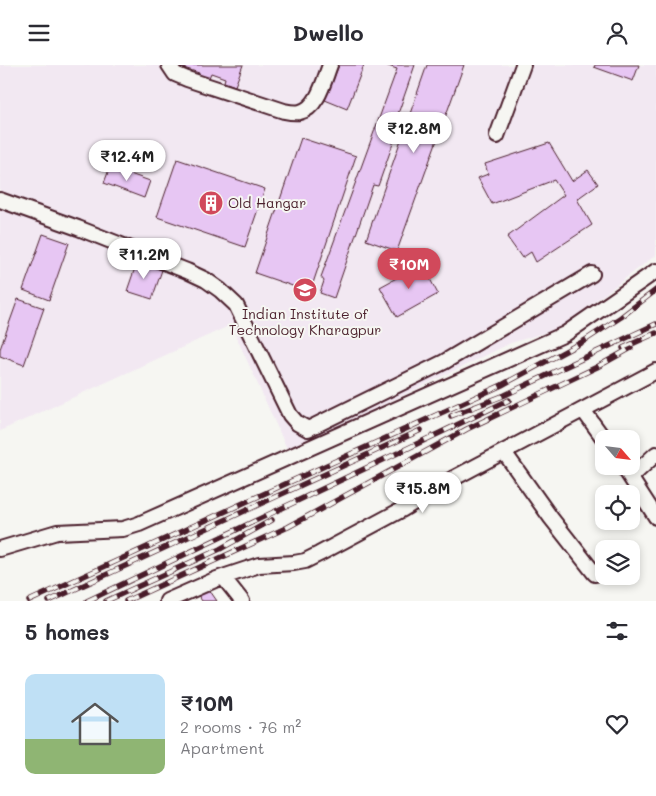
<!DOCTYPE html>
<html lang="en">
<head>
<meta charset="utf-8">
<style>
	body { margin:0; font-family:Mali,sans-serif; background:#f7f7f7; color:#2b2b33; height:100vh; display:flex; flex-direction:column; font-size:19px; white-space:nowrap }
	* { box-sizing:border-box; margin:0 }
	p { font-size:16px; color:#7c7c81 }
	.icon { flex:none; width:28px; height:28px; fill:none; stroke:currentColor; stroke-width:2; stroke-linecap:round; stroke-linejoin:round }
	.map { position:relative; height:536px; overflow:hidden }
	.details { display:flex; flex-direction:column; background:#fff; flex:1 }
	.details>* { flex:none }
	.needle { width:32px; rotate:118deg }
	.buttons { position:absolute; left:595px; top:365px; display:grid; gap:10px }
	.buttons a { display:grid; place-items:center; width:45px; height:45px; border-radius:10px; background:#fff; box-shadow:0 2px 8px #0003; font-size:25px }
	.price { position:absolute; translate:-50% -42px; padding:0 11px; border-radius:18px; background:#fff; color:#222; font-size:16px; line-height:32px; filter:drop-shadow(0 1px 2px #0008) }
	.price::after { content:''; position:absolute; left:50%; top:30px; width:15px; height:11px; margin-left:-8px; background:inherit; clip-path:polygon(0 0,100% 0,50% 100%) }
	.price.selected { background:#d1495b; color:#fff }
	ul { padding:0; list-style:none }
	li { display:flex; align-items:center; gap:15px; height:125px; padding:0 25px }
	li span { display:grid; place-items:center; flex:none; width:140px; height:100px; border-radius:10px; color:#555 }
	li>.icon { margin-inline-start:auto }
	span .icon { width:60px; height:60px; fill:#fffc; stroke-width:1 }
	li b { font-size:21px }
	h2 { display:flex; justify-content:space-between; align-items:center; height:60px; padding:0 25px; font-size:21px }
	header { display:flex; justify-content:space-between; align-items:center; height:65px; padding:0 25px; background:#fff; font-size:22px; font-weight:800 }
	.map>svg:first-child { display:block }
</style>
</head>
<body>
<header><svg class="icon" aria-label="menu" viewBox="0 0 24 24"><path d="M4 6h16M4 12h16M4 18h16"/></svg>Dwello<svg class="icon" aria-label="person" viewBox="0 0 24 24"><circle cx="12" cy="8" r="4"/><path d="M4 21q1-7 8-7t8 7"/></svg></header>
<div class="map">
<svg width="656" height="536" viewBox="0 0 656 536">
	<rect width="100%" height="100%" fill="#f6f6f2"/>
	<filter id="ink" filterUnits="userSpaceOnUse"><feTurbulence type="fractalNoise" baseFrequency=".02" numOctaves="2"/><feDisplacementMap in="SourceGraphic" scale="10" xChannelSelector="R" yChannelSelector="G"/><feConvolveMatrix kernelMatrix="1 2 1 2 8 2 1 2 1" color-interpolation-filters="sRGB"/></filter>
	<g filter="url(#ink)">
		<path fill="#f2e8f2" d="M0,0H656V190L560,263L511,278L288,386L231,260L0,366Z"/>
		<path fill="#e7c6f3" stroke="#4a1f2b" d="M185,0H243L235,21L224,17L225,13L211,8L208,15L197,11L199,8L184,3Z
			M339,0H364L347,44L325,35Z
			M385,0H415L391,69L396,70L378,121L373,120L334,233L320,228L324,216L321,212L397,4Z
			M427,0H464L397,186L366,175Z
			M595,0H639L633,16L594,2Z
			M301,73L356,91L310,227L255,208Z
			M549,78L572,116L588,105L598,119L577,134L592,160L536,197L531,187L522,193L507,172L564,130L554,115L492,139L478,113L488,109L485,99Z
			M177,94L265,124L245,182L157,152Z
			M110,102L150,116L144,133L104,118Z
			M43,169L69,178L49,235L23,225Z
			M137,197L162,205L152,234L127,226Z
			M422,199L438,229L397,252L380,222Z
			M18,234L44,243L24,300L0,291V284Z
			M208,523L217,536H202L198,530Z"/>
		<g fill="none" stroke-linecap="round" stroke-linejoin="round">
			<defs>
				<path id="minor" d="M169,0L175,9L187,14L284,46C289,47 295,48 300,47C318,43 324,15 330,0
					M497,71L523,0
					M0,135L78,163L187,206L206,215L220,225L236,240L290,350L297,358L308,364L444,297L592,209
					M583,345L604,374
					M504,387L551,453L595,509
					M623,401L656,452
					M631,412L656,389
					M0,484L57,467L123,464L139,459L565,269L656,206
					M223,512L242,536
					M167,536L217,514L259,500L294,498L305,496L319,489L403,444L454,413L656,306"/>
			</defs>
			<use href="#minor" stroke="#4a1f2b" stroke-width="18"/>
			<use href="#minor" stroke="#f6f6f2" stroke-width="14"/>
			<defs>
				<path id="rail" d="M623,283L656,268
					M451,351L505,330L656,259
					M29,536L502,320L584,276L621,252L656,225
					M49,536L421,365
					M87,536L509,335
					M106,536L220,484L272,455
					M126,536L288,462L467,364L597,302L631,283"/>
			</defs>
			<use href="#rail" stroke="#4a1f2b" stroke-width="5.5"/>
			<use href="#rail" stroke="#f6f6f2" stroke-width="4" stroke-dasharray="11" stroke-linecap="butt"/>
		</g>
	</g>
	<defs>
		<symbol id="building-disc" viewBox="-11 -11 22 22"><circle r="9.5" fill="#d1495b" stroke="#f6f6f2"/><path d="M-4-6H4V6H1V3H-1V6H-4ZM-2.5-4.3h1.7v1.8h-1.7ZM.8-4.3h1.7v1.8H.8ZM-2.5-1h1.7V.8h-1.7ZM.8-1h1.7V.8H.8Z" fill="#fff"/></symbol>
		<symbol id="university-disc" viewBox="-11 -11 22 22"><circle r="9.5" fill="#d1495b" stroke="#f6f6f2"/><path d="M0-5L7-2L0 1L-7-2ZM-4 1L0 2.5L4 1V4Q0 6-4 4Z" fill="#fff"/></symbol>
	</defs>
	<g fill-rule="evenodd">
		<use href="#building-disc" x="197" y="124" width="28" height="28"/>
		<use href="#university-disc" x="291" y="211" width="28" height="28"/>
	</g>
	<g text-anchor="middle" stroke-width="4" stroke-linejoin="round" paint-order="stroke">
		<g font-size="14" fill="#4a1f2b" stroke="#f6f6f2" text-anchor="start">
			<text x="228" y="143">Old Hangar</text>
			<text x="305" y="254" text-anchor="middle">Indian Institute of<tspan x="305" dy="16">Technology Kharagpur</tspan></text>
		</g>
	</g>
</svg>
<div class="buttons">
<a><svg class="needle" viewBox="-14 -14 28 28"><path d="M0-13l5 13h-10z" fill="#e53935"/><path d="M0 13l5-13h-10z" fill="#7c7c81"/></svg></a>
<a><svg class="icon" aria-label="locate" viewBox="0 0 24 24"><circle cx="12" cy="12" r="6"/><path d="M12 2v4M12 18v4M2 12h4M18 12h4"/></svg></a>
<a><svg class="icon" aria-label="layers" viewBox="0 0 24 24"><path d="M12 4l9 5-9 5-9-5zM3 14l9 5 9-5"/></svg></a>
</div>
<b class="price" style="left:414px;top:89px">₹12.8M</b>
<b class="price" style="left:127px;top:117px">₹12.4M</b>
<b class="price" style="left:144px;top:215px">₹11.2M</b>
<b class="price selected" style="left:409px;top:225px">₹10M</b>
<b class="price" style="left:423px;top:449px">₹15.8M</b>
</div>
<section class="details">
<h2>5 homes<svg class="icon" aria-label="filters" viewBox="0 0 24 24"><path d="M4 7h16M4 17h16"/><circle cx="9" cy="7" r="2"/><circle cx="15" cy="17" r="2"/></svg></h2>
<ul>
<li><span style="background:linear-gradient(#bfe0f5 65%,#8fb573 0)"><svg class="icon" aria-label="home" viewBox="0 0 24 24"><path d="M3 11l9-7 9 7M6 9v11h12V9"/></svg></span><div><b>₹10M</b><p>2 rooms · 76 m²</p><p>Apartment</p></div><svg class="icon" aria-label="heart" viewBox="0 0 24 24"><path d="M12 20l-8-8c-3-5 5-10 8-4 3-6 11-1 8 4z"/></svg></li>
</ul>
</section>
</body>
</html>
